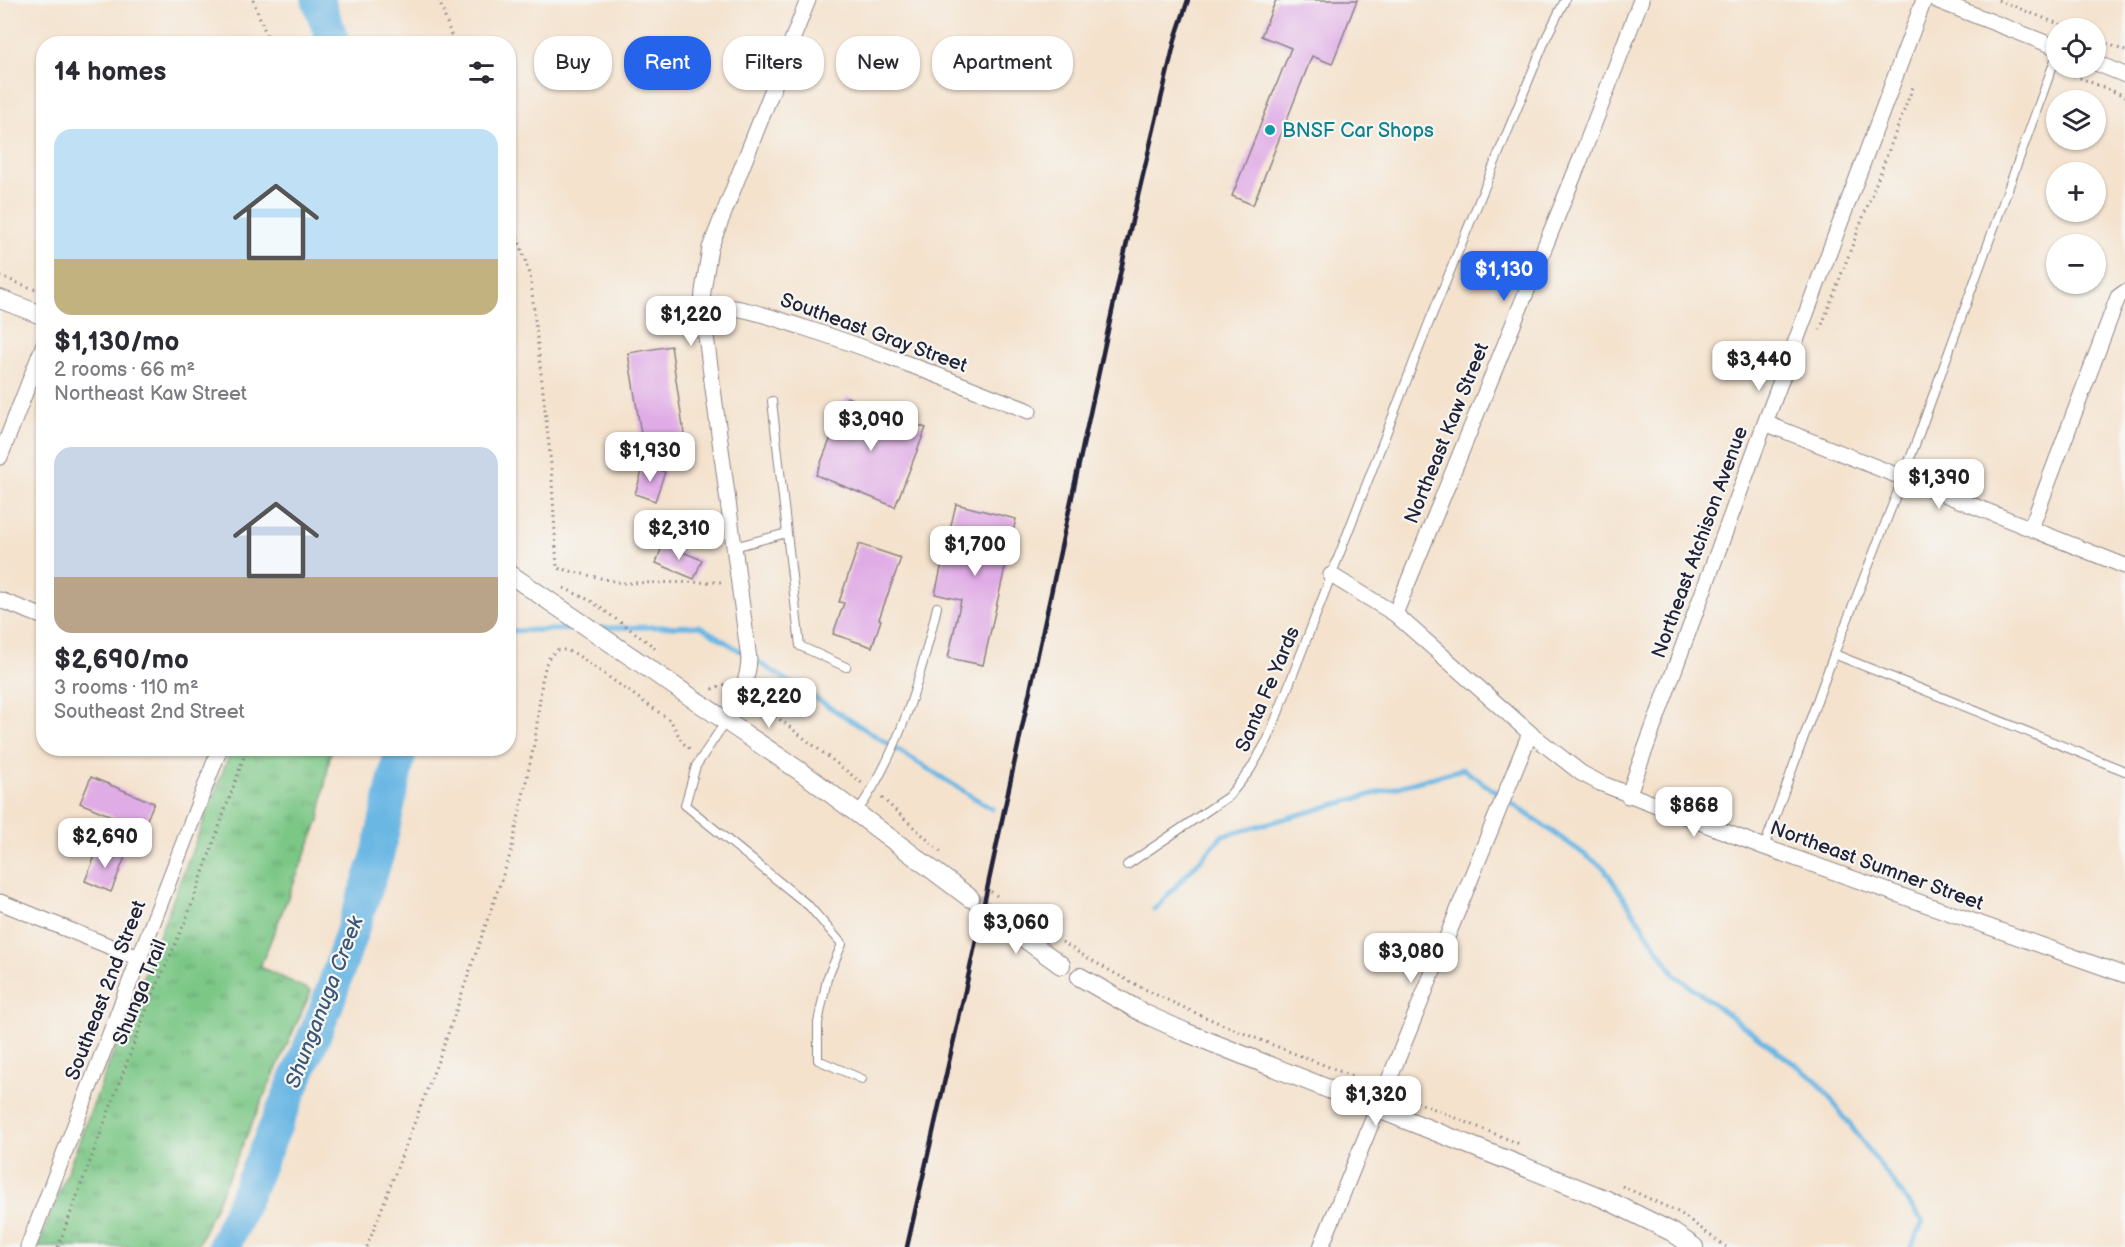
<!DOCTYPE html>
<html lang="en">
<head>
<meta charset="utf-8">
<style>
	body { margin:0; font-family:"Balsamiq Sans",sans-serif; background:#f7f7f7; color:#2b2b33; height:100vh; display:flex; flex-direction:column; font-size:22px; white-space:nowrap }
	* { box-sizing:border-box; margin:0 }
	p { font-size:20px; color:#7c7c81 }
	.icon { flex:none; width:33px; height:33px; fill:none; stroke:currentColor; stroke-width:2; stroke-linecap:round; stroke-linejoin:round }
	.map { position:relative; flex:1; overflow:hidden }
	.drawer { position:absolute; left:36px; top:36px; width:480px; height:720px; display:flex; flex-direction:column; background:#fff; border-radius:24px; box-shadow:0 2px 4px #0004 }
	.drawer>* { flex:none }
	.hud { position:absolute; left:534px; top:36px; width:570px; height:54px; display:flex; gap:12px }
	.buttons { position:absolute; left:2046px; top:18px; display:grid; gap:12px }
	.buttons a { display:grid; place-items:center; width:60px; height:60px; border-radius:50%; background:#fff; box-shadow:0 2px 4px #0004; font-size:30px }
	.price { position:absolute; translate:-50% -51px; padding:0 14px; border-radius:12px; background:#fff; color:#222; font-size:20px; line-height:39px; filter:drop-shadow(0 2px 3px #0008) }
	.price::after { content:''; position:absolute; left:50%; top:36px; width:18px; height:14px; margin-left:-9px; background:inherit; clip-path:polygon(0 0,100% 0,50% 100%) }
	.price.on { background:#2563eb; color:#fff }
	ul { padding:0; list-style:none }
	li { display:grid; align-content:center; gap:12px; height:318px; padding:0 18px }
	li span { display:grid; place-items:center; height:186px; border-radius:18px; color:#555 }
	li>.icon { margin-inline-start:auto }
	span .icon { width:108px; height:108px; fill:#fffc; stroke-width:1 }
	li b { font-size:26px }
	h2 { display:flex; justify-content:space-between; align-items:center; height:72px; padding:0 18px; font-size:26px }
	.chip { padding:0 21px; border-radius:24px; background:#fff; box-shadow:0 2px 4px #0004; font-size:21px; line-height:54px }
	.chip.on { background:#2563eb; color:#fff }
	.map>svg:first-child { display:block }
</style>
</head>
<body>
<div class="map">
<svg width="2125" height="1247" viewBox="0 0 2125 1247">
	<defs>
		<pattern id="grass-tufts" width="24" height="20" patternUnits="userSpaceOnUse" patternTransform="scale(1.5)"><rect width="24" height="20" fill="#7bc786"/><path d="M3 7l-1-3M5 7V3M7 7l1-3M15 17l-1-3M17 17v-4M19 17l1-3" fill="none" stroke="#64a16f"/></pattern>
	</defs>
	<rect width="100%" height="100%" fill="#f6f6f2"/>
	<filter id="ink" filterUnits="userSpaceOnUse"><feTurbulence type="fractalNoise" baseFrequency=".0167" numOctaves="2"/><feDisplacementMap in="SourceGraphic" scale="12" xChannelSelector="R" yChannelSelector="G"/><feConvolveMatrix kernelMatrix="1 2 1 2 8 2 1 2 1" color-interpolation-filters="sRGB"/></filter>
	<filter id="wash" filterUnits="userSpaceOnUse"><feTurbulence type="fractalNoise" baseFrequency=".008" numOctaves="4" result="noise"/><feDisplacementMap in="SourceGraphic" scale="24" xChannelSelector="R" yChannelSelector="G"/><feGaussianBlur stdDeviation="1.35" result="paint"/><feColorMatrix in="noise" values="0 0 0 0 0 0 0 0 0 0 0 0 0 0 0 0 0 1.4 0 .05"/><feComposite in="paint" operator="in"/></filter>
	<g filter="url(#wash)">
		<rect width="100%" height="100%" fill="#f4e2cd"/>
		<path fill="url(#grass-tufts)" stroke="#4e7460" stroke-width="1.5" d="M232,748L331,749L319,820L260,967L311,991L197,1247H38Z"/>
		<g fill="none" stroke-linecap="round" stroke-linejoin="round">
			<path stroke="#6ab7e4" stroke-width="5" d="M600,628L700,626L745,654
				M508,631L579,629
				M753,659L992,809
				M1154,910L1222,836L1463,769L1604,868L1675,975L1817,1081L1923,1222L1911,1247"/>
			<path stroke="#6ab7e4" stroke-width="33" d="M318,0L334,44
				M224,1247L326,1008L378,854L401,748"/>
		</g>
		<g id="blocks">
			<path fill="#e0ace6" d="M1276,0H1357L1332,64L1312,56L1253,205L1232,196L1291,48L1261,36Z
				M671,346L684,434L642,440L628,353Z
				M847,397L926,428L895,507L816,475Z
				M644,465L665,472L655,501L635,494Z
				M956,504L1016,519L983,665L948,658L961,600L935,594Z
				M663,544L702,560L694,579L656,563Z
				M859,544L901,558L879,619L881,620L872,647L833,634L844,603L839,602Z
				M91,777L154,803L143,829L80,803Z
				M99,846L125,857L111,892L85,881Z"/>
		</g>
	</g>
	<g filter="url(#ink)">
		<use href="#blocks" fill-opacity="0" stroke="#8b8284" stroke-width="1.5"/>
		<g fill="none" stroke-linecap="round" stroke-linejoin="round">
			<path stroke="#cabcb0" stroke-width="18" stroke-dasharray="18 9" stroke-linecap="butt" d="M970,898L992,915"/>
			<defs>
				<path id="service" d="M787,533L800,646L846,667
					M734,547L787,533L772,401
					M1834,654L2125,771
					M726,721L696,766L685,805L809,906L842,944L827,979L818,1023V1060L862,1079
					M857,812C899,754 921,676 937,607
					M1764,847L1834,654L1903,478L2056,57
					M1127,865L1229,796L1250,770L1268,739L1430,320L1547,36L1565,0"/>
				<path id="minor" d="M1936,0L2056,47
					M2096,63L2125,75
					M702,306C737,304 771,317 805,328C881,352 954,382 1029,411
					M1765,423L2125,566
					M0,457L44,344
					M2031,528L2118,297L2125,292
					M1331,575L1395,614L1530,733L1581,773L1600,783L1764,847L2125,975
					M0,600L44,617
					M1395,614L1581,158L1641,0
					M726,721C738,700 748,683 749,659L702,306L703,291L710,248L808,0
					M1628,796L1765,423L1924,0
					M0,902L141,959
					M28,1247L220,748
					M1321,1247L1530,733"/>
				<path id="tertiary" d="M0,299L44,316
					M508,573L810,778L970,898
					M992,915L1061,965
					M1080,977L1145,1014L1185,1032L1605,1199L1672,1232L1694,1247"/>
			</defs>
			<use href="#service" stroke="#8b8284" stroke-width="10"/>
			<use href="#minor" stroke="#8b8284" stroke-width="17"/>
			<use href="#tertiary" stroke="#8b8284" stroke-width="20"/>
			<path stroke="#8b8284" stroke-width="3" stroke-dasharray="1.5 4.5" stroke-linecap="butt" d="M253,0L270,44
				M439,0L454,44
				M1998,0L2069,28
				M2096,39L2125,51
				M2063,71L2125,96
				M508,209L530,274L551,464L557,568L622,583L722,582
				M0,276L44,293
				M1820,330L1913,87
				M564,588L591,601L649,643L658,651
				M712,689L728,683
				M756,701L862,783
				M882,798L941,852
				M986,888L1000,898
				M1062,942C1159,1005 1265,1041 1372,1084
				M1400,1095L1522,1145
				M1622,1186L1680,1213L1726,1247
				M58,1247L148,1006L188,915L247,748
				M367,1247L444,1045L511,852L535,740L542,681L546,664L550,656L557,650H565L576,654L671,721L682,742L691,750"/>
			<use href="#service" stroke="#fff" stroke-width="8"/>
			<use href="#minor" stroke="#fff" stroke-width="15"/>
			<use href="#tertiary" stroke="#fff" stroke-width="18"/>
			<path stroke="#22223b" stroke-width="4.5" d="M907,1247L967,982L1127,242L1176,36L1188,0"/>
		</g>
	</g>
	<circle fill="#0f9aa8" stroke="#f6f6f2" stroke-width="2" cx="1270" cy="130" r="6"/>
	<g text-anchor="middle" stroke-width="4.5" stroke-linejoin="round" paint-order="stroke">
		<g font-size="20" fill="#0d838f" stroke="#f6f6f2" text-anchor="start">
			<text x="1282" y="137">BNSF Car Shops</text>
		</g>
		<g font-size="20" fill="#22223b" stroke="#f6f6f2">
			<text transform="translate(874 332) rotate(20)" y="7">Southeast Gray Street</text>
			<text transform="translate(1446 433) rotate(-68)" y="7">Northeast Kaw Street</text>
			<text transform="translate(1699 542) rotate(-70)" y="7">Northeast Atchison Avenue</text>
			<text transform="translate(1267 689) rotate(-67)" y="7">Santa Fe Yards</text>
			<text transform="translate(1877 865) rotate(20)" y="7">Northeast Sumner Street</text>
			<text transform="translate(105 990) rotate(-69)" y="7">Southeast 2nd Street</text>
			<text transform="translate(139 992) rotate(-68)" y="7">Shunga Trail</text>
		</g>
		<g font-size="21" font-style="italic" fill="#3b5676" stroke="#f6f6f2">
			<text transform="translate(324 1002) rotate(-69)" y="7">Shunganuga Creek</text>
		</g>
	</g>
</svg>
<div class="buttons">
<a><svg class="icon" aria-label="locate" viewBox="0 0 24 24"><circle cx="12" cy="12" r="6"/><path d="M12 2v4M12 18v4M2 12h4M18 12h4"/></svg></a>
<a><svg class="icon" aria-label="layers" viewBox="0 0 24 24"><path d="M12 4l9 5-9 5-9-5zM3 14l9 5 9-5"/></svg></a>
<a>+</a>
<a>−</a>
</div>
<b class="price on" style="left:1504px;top:302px">$1,130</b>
<b class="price" style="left:691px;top:347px">$1,220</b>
<b class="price" style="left:1759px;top:392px">$3,440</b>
<b class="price" style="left:871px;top:452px">$3,090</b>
<b class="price" style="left:650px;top:483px">$1,930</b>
<b class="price" style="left:1939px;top:510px">$1,390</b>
<b class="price" style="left:679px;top:561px">$2,310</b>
<b class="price" style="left:975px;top:577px">$1,700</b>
<b class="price" style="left:769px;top:729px">$2,220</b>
<b class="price" style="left:1694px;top:838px">$868</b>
<b class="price" style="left:105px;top:869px">$2,690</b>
<b class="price" style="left:1016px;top:955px">$3,060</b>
<b class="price" style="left:1411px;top:984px">$3,080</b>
<b class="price" style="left:1376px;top:1127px">$1,320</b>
<div class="hud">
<a class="chip">Buy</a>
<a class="chip on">Rent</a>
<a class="chip">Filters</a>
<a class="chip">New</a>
<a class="chip">Apartment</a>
</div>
<section class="drawer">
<h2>14 homes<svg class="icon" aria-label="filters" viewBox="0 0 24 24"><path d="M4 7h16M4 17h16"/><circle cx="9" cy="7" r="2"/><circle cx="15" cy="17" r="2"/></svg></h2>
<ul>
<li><span style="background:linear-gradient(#bfe0f5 70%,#c2b280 0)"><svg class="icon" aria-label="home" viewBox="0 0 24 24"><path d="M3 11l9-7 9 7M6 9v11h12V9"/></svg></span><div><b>$1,130/mo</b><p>2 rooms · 66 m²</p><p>Northeast Kaw Street</p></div></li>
<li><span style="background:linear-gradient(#c9d6e8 70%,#b9a48a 0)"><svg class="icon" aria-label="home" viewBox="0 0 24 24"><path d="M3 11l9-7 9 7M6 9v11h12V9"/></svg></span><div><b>$2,690/mo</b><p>3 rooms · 110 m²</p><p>Southeast 2nd Street</p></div></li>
</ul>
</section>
</div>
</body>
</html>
